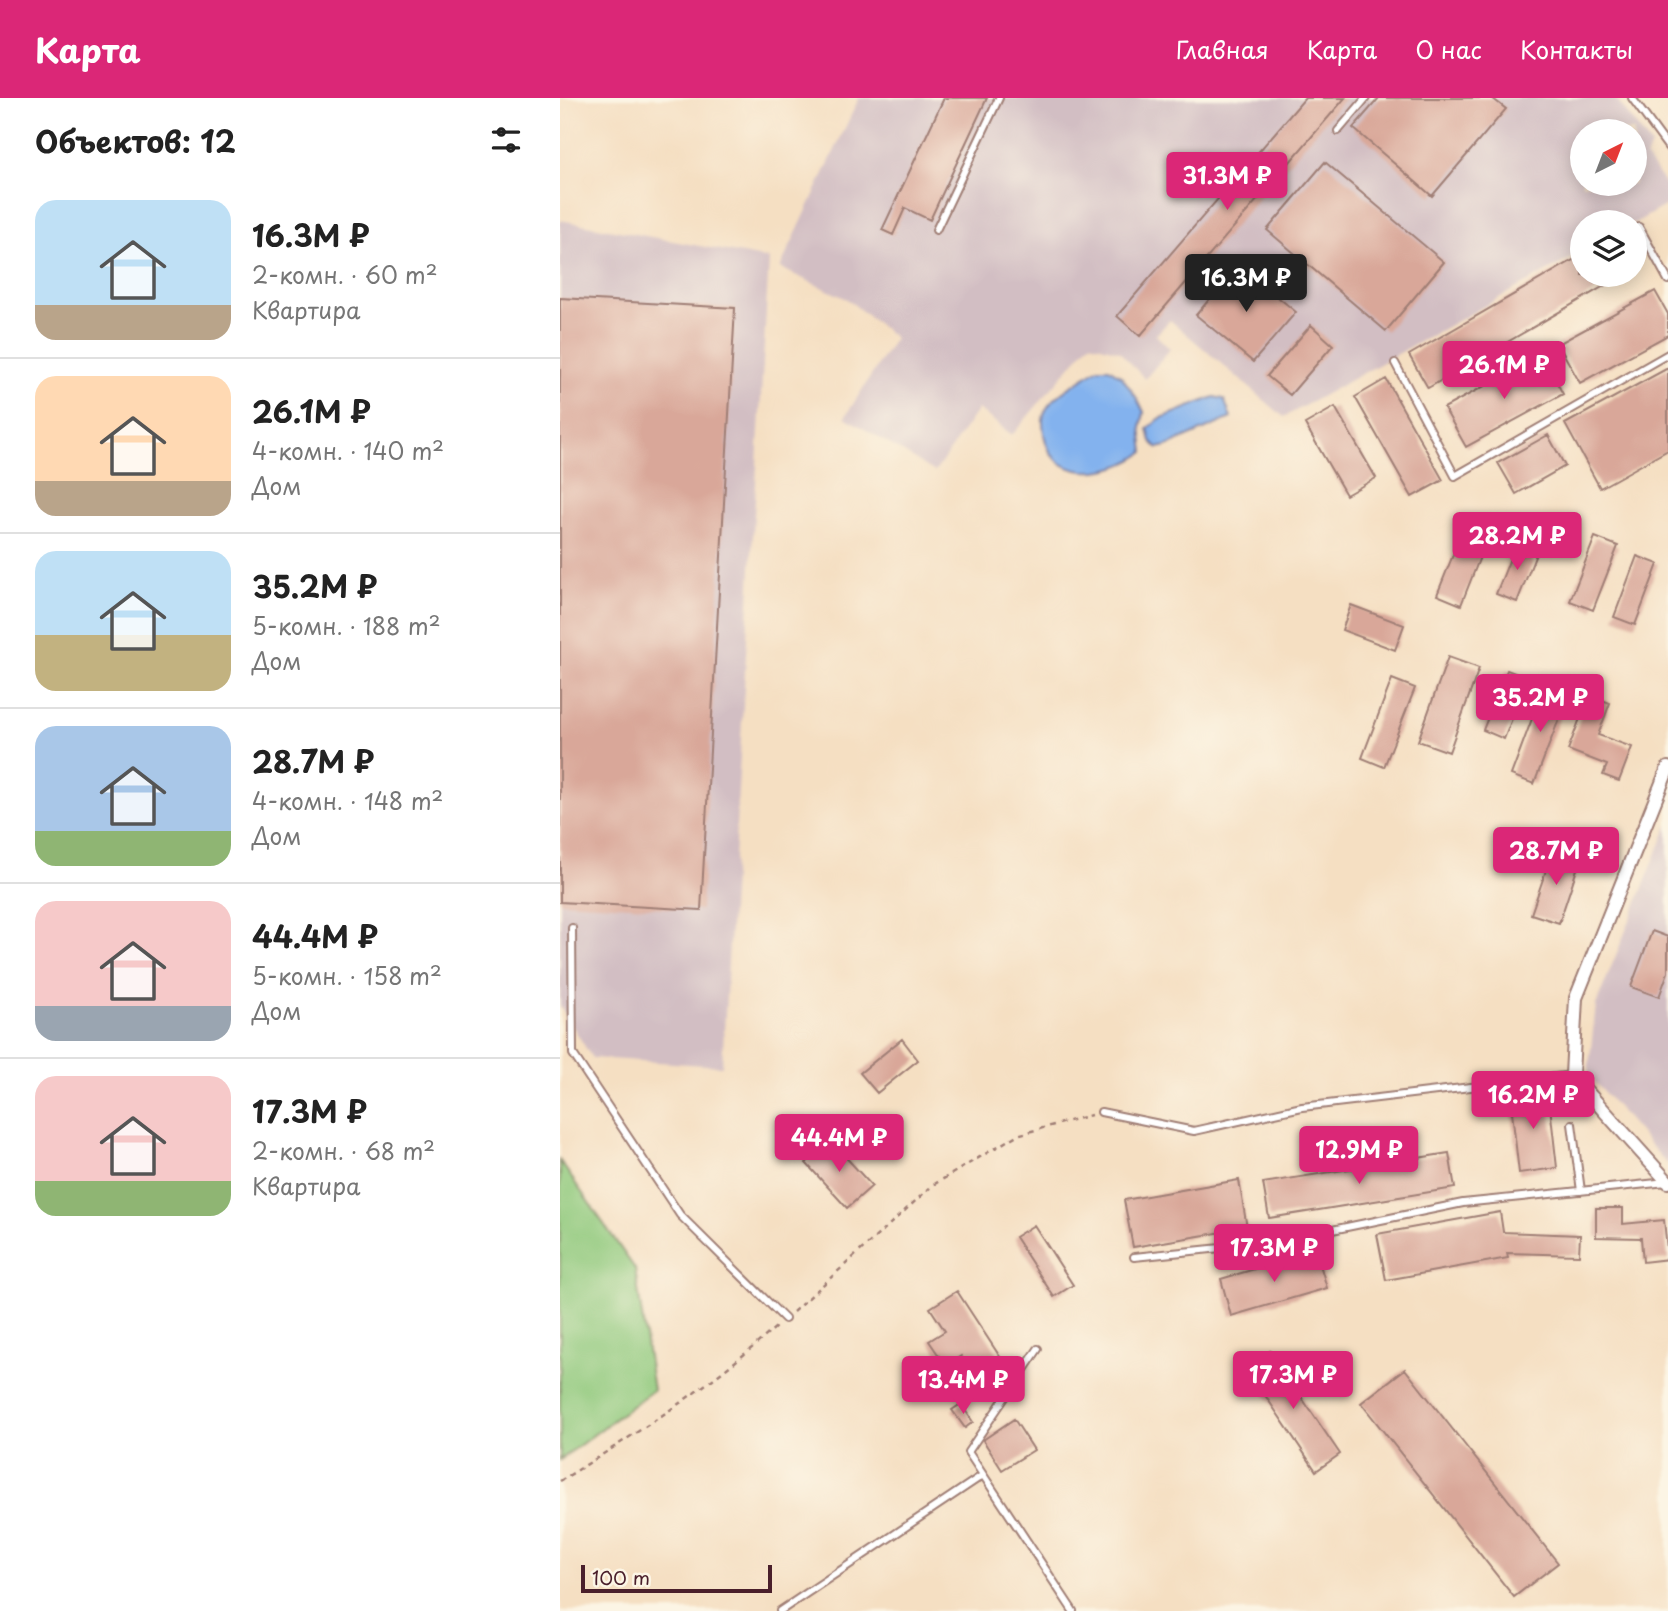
<!DOCTYPE html>
<html lang="ru">
<head>
<meta charset="utf-8">
<style>
	body { margin:0; font-family:"Playpen Sans",sans-serif; background:#f2f2f2; color:#222; height:100vh; display:flex; flex-direction:column; font-size:26px; white-space:nowrap }
	* { box-sizing:border-box; margin:0 }
	p { font-size:23px; color:#767676 }
	.icon { flex:none; width:38px; height:38px; fill:none; stroke:currentColor; stroke-width:2; stroke-linecap:round; stroke-linejoin:round }
	.map { position:relative; flex:1; overflow:hidden }
	.panel { display:flex; flex-direction:column; background:#fff; width:560px }
	.panel>* { flex:none }
	.needle { width:46px; rotate:42deg }
	.controls { position:absolute; left:1010px; top:21px; display:grid; gap:14px }
	.controls a { display:grid; place-items:center; width:77px; height:77px; border-radius:50%; background:#fff; box-shadow:0 4px 18px #0003; font-size:35px }
	.scale { position:absolute; left:21px; bottom:18px; width:191px; box-sizing:border-box; padding-left:7px; border:4px solid #4a1f2b; border-top:0; font-size:19px; line-height:24px; white-space:nowrap; color:#4a1f2b; -webkit-text-stroke:5px #fcf5e5; paint-order:stroke }
	.price { position:absolute; translate:-50% -60px; padding:0 16px; border-radius:7px; background:#db2777; color:#fff; font-size:23px; line-height:46px; filter:drop-shadow(0 2px 4px #0008) }
	.price::after { content:''; position:absolute; left:50%; top:42px; width:21px; height:16px; margin-left:-10px; background:inherit; clip-path:polygon(0 0,100% 0,50% 100%) }
	.price.current { background:#222; color:#fff }
	ul { padding:0; list-style:none }
	li { display:flex; align-items:center; gap:21px; height:175px; padding:0 35px }
	li+li { border-top:2px solid #e0e0e0 }
	li span { display:grid; place-items:center; flex:none; width:196px; height:140px; border-radius:21px; color:#555 }
	li>.icon { margin-inline-start:auto }
	span .icon { width:84px; height:84px; fill:#fffc; stroke-width:1 }
	li b { font-size:30px }
	h2 { display:flex; justify-content:space-between; align-items:center; height:84px; padding:0 35px; font-size:30px }
	header { display:flex; align-items:center; gap:42px; box-sizing:border-box; height:98px; padding:0 35px; background:#db2777; color:#fff }
	header strong { font-size:33px }
	nav { display:flex; gap:38px; margin-inline-start:auto; font-size:24px }
	main { display:flex; flex:1; min-height:0 }
	.map>svg:first-child { display:block }
</style>
</head>
<body>
<header>
<strong>Карта</strong>
<nav><a>Главная</a><a>Карта</a><a>О нас</a><a>Контакты</a></nav>
</header>
<main>
<section class="panel">
<h2>Объектов: 12<svg class="icon" aria-label="filters" viewBox="0 0 24 24"><path d="M4 7h16M4 17h16"/><circle cx="9" cy="7" r="2"/><circle cx="15" cy="17" r="2"/></svg></h2>
<ul>
<li><span style="background:linear-gradient(#bfe0f5 75%,#b9a48a 0)"><svg class="icon" aria-label="home" viewBox="0 0 24 24"><path d="M3 11l9-7 9 7M6 9v11h12V9"/></svg></span><div><b>16.3M ₽</b><p>2-комн. · 60 m²</p><p>Квартира</p></div></li>
<li><span style="background:linear-gradient(#ffd9b3 75%,#b9a48a 0)"><svg class="icon" aria-label="home" viewBox="0 0 24 24"><path d="M3 11l9-7 9 7M6 9v11h12V9"/></svg></span><div><b>26.1M ₽</b><p>4-комн. · 140 m²</p><p>Дом</p></div></li>
<li><span style="background:linear-gradient(#bfe0f5 60%,#c2b280 0)"><svg class="icon" aria-label="home" viewBox="0 0 24 24"><path d="M3 11l9-7 9 7M6 9v11h12V9"/></svg></span><div><b>35.2M ₽</b><p>5-комн. · 188 m²</p><p>Дом</p></div></li>
<li><span style="background:linear-gradient(#a9c7e8 75%,#8fb573 0)"><svg class="icon" aria-label="home" viewBox="0 0 24 24"><path d="M3 11l9-7 9 7M6 9v11h12V9"/></svg></span><div><b>28.7M ₽</b><p>4-комн. · 148 m²</p><p>Дом</p></div></li>
<li><span style="background:linear-gradient(#f6c9c9 75%,#9aa5b1 0)"><svg class="icon" aria-label="home" viewBox="0 0 24 24"><path d="M3 11l9-7 9 7M6 9v11h12V9"/></svg></span><div><b>44.4M ₽</b><p>5-комн. · 158 m²</p><p>Дом</p></div></li>
<li><span style="background:linear-gradient(#f6c9c9 75%,#8fb573 0)"><svg class="icon" aria-label="home" viewBox="0 0 24 24"><path d="M3 11l9-7 9 7M6 9v11h12V9"/></svg></span><div><b>17.3M ₽</b><p>2-комн. · 68 m²</p><p>Квартира</p></div></li>
</ul>
</section>
<div class="map">
<svg width="1108" height="1513" viewBox="0 0 1108 1513">
	<rect width="100%" height="100%" fill="#fcf5e5"/>
	<filter id="ink" filterUnits="userSpaceOnUse"><feTurbulence type="fractalNoise" baseFrequency=".0143" numOctaves="2"/><feDisplacementMap in="SourceGraphic" scale="14" xChannelSelector="R" yChannelSelector="G"/><feConvolveMatrix kernelMatrix="1 2 1 2 8 2 1 2 1" color-interpolation-filters="sRGB"/></filter>
	<filter id="wash" filterUnits="userSpaceOnUse"><feTurbulence type="fractalNoise" baseFrequency=".00686" numOctaves="4" result="noise"/><feDisplacementMap in="SourceGraphic" scale="28" xChannelSelector="R" yChannelSelector="G"/><feGaussianBlur stdDeviation="1.57" result="paint"/><feColorMatrix in="noise" values="0 0 0 0 0 0 0 0 0 0 0 0 0 0 0 0 0 1.4 0 .05"/><feComposite in="paint" operator="in"/></filter>
	<g filter="url(#wash)">
		<rect width="100%" height="100%" fill="#f5dfc2"/>
		<path fill="#d2bec3" fill-rule="evenodd" d="M299,0H1055L1091,47L1086,60L1105,86H1108V106L1075,125L1022,124V154L724,319L610,222L596,237L610,251L585,281L559,253L530,245L452,337L418,311L375,374L285,319L335,240L287,201L220,170ZM1022,33H1074V86H1022Z
			M0,122L209,161L162,968L32,960L0,908Z
			M1108,727V1067L1028,976L1036,907Z"/>
		<path fill="#90c97d" stroke="#6d7454" stroke-width="2" d="M0,1063L75,1171L93,1292L0,1362Z"/>
		<path fill="#83b2ee" stroke="#66688c" stroke-width="2" d="M538,270H549L562,279L576,299L584,314L581,330L584,354C554,378 492,387 484,336C483,326 481,319 487,310C497,295 522,282 538,270Z
			M654,299L664,301L671,320L607,348L598,350L591,343L588,331L599,321Z"/>
		<g id="blocks">
			<path fill="#d9a799" d="M384,0H427L370,122L345,110L333,137L322,132Z
				M745,0H785L580,238L557,218Z
				M819,0H932L946,11L872,98L793,30Z
				M765,64L884,164L826,233L707,132Z
				M1022,157V177H1063L868,290L849,257Z
				M679,167L736,214L693,264L636,217Z
				M1095,193L1108,216V237L1020,285L998,246Z
				M0,200L175,210L141,812L0,804Z
				M751,227L773,247L730,297L707,278Z
				M982,257L1003,296L906,349L884,310Z
				M1108,270V352L1040,390L1005,326Z
				M826,281L883,382L852,399L795,299Z
				M775,309L816,380L786,397L745,326Z
				M988,337L1005,368L956,396L938,365Z
				M901,437L925,446L901,507L877,497Z
				M1035,439L1058,448L1033,512L1010,503Z
				M957,443L978,451L957,504L936,496Z
				M1077,458L1098,466L1075,527L1054,519Z
				M791,507L844,527L835,552L782,532Z
				M888,559L919,570L889,654L858,643Z
				M947,572L968,580L944,641L923,632Z
				M832,581L855,590L824,669L802,660Z
				M985,586L1009,595L974,686L951,677Z
				M1029,597L1050,605L1038,637L1072,649L1059,683L1043,677L1047,667L1008,652Z
				M993,752L1020,762L999,825L971,816Z
				M1092,833L1108,839V874L1099,899L1071,889Z
				M342,941L358,962L317,995L300,975Z
				M988,991L997,1070L959,1075L950,996Z
				M271,1043L312,1088L287,1110L246,1065Z
				M889,1055L895,1090L709,1120L703,1085Z
				M679,1082L687,1130L573,1149L564,1102Z
				M1036,1110H1063V1126L1104,1122L1108,1161L1083,1164L1081,1140L1036,1139Z
				M940,1114L943,1134L1020,1137L1019,1157L947,1155L948,1160L826,1182L817,1136Z
				M474,1127L513,1187L494,1199L455,1139Z
				M756,1153L767,1190L671,1218L661,1181Z
				M397,1193L446,1268L425,1282L420,1274L414,1278L401,1258L386,1268L369,1243L385,1233L370,1210Z
				M710,1253L780,1356L756,1373L686,1269Z
				M845,1271L998,1465L954,1499L801,1305Z
				M401,1306L413,1324L405,1330L392,1312Z
				M454,1321L474,1352L442,1372L423,1342Z"/>
		</g>
	</g>
	<g filter="url(#ink)">
		<use href="#blocks" fill-opacity="0" stroke="#a07f76" stroke-width="2"/>
		<g fill="none" stroke-linecap="round" stroke-linejoin="round">
			<defs>
				<path id="lane" d="M1072,0L1108,49
					M778,33L806,0
					M1079,129L1108,182
					M376,132L439,0
					M835,265L895,378L1108,256
					M12,830L13,956L120,1117L225,1221
					M541,1014L634,1033L742,1009L1012,977
					M1012,1026L1021,1093
					M574,1159L709,1145L903,1105L1107,1084
					M478,1251L408,1354L513,1513
					M220,1513L423,1377"/>
				<path id="street" d="M1108,670L1016,900L1012,977L1108,1084"/>
			</defs>
			<use href="#lane" stroke="#a07f76" stroke-width="10"/>
			<use href="#street" stroke="#a07f76" stroke-width="16"/>
			<path stroke="#a07f76" stroke-width="2.5" stroke-dasharray="5 5" stroke-linecap="butt" d="M233,1214L373,1087L457,1037L531,1017
				M0,1383C76,1336 151,1288 217,1228"/>
			<use href="#lane" stroke="#fff" stroke-width="6"/>
			<use href="#street" stroke="#fff" stroke-width="12"/>
		</g>
	</g>
</svg>
<div class="controls">
<a><svg class="needle" viewBox="-14 -14 28 28"><path d="M0-13l5 13h-10z" fill="#e53935"/><path d="M0 13l5-13h-10z" fill="#767676"/></svg></a>
<a><svg class="icon" aria-label="layers" viewBox="0 0 24 24"><path d="M12 4l9 5-9 5-9-5zM3 14l9 5 9-5"/></svg></a>
</div>
<div class="scale">100 m</div>
<b class="price" style="left:667px;top:114px">31.3M ₽</b>
<b class="price current" style="left:686px;top:216px">16.3M ₽</b>
<b class="price" style="left:944px;top:303px">26.1M ₽</b>
<b class="price" style="left:957px;top:474px">28.2M ₽</b>
<b class="price" style="left:980px;top:636px">35.2M ₽</b>
<b class="price" style="left:996px;top:789px">28.7M ₽</b>
<b class="price" style="left:973px;top:1033px">16.2M ₽</b>
<b class="price" style="left:279px;top:1076px">44.4M ₽</b>
<b class="price" style="left:799px;top:1088px">12.9M ₽</b>
<b class="price" style="left:714px;top:1186px">17.3M ₽</b>
<b class="price" style="left:733px;top:1313px">17.3M ₽</b>
<b class="price" style="left:403px;top:1318px">13.4M ₽</b>
</div>
</main>
</body>
</html>
